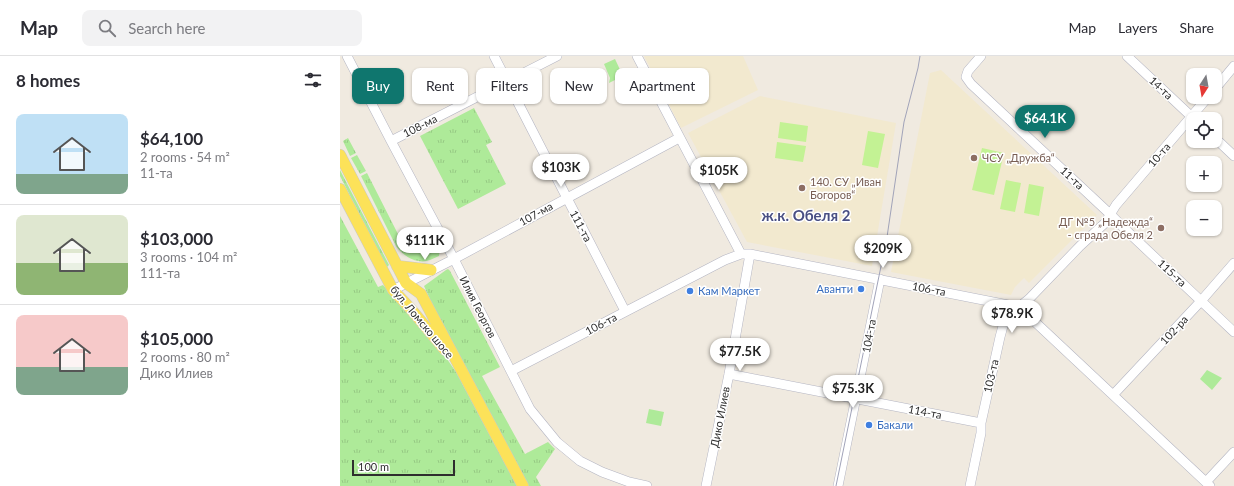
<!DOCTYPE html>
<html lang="en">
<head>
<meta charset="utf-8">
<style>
	body { margin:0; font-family:Lato,sans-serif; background:#f2f2f3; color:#2b2b33; height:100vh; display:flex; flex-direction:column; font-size:15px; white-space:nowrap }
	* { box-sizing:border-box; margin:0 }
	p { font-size:13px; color:#7c7c81 }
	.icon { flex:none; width:22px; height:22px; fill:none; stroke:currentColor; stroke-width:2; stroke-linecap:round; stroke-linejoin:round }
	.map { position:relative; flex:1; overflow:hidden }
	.details { display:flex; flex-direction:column; background:#fff; width:340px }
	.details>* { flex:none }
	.hud { position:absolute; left:12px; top:12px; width:380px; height:36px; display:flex; gap:8px }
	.needle { width:26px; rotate:191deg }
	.tools { position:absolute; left:846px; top:12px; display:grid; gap:8px }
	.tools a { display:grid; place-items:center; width:36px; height:36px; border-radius:8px; background:#fff; box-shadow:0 1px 3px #0004; font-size:20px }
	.scale { position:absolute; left:12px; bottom:10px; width:103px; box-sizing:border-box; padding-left:4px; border:2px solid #2e2e2e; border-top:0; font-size:11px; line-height:14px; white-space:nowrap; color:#2e2e2e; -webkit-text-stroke:3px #fff; paint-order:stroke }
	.price { position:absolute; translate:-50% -34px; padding:0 9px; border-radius:14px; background:#fff; color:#222; font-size:13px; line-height:26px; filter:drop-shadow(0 1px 2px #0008) }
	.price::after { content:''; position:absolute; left:50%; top:24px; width:12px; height:9px; margin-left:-6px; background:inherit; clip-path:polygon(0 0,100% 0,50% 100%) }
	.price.on { background:#0f766e; color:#fff }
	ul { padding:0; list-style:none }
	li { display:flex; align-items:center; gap:12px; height:100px; padding:0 16px }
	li+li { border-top:1px solid #e1e1e2 }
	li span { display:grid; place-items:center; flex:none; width:112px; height:80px; border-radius:8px; color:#555 }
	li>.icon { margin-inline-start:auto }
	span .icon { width:48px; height:48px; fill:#fffc; stroke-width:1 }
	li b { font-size:17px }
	h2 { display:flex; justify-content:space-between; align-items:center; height:48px; padding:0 16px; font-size:17px }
	.tag { padding:0 14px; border-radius:8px; background:#fff; box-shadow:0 1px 3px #0004; font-size:14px; line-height:36px }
	.tag.on { background:#0f766e; color:#fff }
	header { display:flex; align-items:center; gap:24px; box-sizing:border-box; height:56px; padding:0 20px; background:#fff; border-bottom:1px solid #e1e1e2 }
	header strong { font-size:19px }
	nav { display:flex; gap:22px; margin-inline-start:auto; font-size:14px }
	.search { width:280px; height:36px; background:#f2f2f3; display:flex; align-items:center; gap:10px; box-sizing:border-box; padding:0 14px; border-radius:8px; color:#7c7c81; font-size:15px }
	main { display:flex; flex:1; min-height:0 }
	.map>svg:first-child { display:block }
</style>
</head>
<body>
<header>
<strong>Map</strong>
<div class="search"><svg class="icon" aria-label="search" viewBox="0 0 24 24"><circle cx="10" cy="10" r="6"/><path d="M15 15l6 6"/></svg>Search here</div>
<nav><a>Map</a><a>Layers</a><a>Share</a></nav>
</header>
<main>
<section class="details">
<h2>8 homes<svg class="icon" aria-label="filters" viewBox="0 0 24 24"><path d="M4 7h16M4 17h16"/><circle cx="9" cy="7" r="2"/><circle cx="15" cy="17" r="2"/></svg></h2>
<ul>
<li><span style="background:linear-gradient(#bfe0f5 75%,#7fa58c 0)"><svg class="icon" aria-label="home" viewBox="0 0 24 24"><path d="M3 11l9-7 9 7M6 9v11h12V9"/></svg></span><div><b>$64,100</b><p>2 rooms · 54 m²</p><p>11-та</p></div></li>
<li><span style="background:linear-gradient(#dfe7d0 60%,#8fb573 0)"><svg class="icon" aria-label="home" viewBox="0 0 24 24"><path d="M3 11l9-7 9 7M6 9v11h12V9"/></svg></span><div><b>$103,000</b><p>3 rooms · 104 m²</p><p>111-та</p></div></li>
<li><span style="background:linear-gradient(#f6c9c9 65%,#7fa58c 0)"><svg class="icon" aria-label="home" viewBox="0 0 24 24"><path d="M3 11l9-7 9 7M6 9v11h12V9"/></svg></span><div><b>$105,000</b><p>2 rooms · 80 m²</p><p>Дико Илиев</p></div></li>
</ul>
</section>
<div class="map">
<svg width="894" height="430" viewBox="0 0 894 430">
	<defs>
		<pattern id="grass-tufts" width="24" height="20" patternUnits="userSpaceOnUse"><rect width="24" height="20" fill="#aeea99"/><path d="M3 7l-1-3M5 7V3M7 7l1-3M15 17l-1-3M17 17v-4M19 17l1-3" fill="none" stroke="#96c984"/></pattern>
	</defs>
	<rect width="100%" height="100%" fill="#f0eae0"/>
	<path fill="#f2e9cf" d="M304,0H403L418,34L341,72Z
		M601,14L757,159L689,227L684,222L675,231L671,239L551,216L590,17Z
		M420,40L556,67L532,210L407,186L348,77Z"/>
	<path fill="url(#grass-tufts)" d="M134,52L152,86L146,89L166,128L118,153L80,80Z
		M8,82L16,97L10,100L3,85Z
		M17,99L26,115L20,118L11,102Z
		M0,114L49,209L47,211L0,120Z
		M27,117L60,182L70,177L77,190L93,182L100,193L99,200C96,201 93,203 90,204C77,209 63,200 56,190L21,120Z
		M0,160L38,231L43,229L107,303L116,316L177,430H0Z
		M108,213L110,215L160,311L142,320L185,398L208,386L215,393L196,421L201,430H188L103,272L84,230L106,214Z"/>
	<path fill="#aeea99" d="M275,3L283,20L269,27L270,22L264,8Z
		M867,314L882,322L872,334L860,323Z
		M309,353L324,356L321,370L306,367Z"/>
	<path fill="#c3f294" d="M440,66L468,70L466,86L438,82Z
		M528,75L545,78L538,112L522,109Z
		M437,86L466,90L463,106L435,102Z
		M642,92L664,97L654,139L632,134Z
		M666,124L681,127L675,156L660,153Z
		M689,128L704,131L699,160L684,157Z"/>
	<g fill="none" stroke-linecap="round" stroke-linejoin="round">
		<defs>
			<path id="minor" d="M7,0L51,85L114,203L190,353L217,386L240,405L262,416L289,426L307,430
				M154,0L285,255
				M297,0L401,198
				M641,0L628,15L626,21L631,28L770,158L789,177L894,276
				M787,0L854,63
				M875,33L894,10
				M875,82L894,100
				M51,85L217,0
				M53,234L114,203L339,82
				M171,315L385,204L401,198H410L679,251L870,430
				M389,318L641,367
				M773,339L861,245L894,207
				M866,426L894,396
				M366,430L389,318L410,198
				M498,430L540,223
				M630,430L641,377V367L660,281L663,270L669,259L689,243L740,190L765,167L776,149L868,41"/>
			<path id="major" d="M0,99L66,227L81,238L183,430
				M0,133L53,234L70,252L105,294
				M57,210L91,214"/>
		</defs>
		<use href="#minor" stroke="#b4b5c2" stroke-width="10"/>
		<use href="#major" stroke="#c9c9c9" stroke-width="12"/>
		<use href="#minor" stroke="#fff" stroke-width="9"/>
		<use href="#major" stroke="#fce259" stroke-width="11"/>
		<path stroke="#a1a3b9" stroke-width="1" d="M496,430L547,181L564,66L578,12L580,0"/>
	</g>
	<g fill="#8d6e63" stroke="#fff" stroke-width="1.5">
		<circle cx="634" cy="102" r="4"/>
		<circle cx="462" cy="132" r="4"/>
		<circle cx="821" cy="172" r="4"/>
	</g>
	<g fill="#3f7fe0" stroke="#fff" stroke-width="1.5">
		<circle cx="521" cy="233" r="4"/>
		<circle cx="350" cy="235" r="4"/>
		<circle cx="529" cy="369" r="4"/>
	</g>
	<g text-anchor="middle" stroke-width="3" stroke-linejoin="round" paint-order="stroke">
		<g font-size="11" fill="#2e2e2e" stroke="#fff">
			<text transform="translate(821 32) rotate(43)" y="4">14-та</text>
			<text transform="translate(80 70) rotate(-27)" y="4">108-ма</text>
			<text transform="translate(819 99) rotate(-49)" y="4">10-та</text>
			<text transform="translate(732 122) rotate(43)" y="4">11-та</text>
			<text transform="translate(196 158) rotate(-29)" y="4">107-ма</text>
			<text transform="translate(241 170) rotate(62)" y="4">111-та</text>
			<text transform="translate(832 217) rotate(43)" y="4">115-та</text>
			<text transform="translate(589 233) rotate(11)" y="4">106-та</text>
			<text transform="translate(138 251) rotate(63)" y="4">Илия Георгов</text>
			<text transform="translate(82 266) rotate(50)" y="4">бул. Ломско шосе</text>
			<text transform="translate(261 268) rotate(-28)" y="4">106-та</text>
			<text transform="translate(834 274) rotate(-47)" y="4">102-ра</text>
			<text transform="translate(529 280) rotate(-79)" y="4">104-та</text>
			<text transform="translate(651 320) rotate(-77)" y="4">103-та</text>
			<text transform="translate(585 356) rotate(11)" y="4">114-та</text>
			<text transform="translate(380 361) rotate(-79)" y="4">Дико Илиев</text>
		</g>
		<g font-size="11" fill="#785e54" stroke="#fff" text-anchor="start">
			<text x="642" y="106">ЧСУ „Дружба“</text>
			<text x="470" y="130">140. СУ „Иван<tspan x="470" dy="13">Богоров“</tspan></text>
			<text x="813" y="170" text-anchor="end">ДГ №5 „Надежда“<tspan x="813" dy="13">- сграда Обеля 2</tspan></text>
		</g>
		<g font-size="11" fill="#366cbe" stroke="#fff" text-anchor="start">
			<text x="513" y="237" text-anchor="end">Аванти</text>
			<text x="358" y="239">Кам Маркет</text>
			<text x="537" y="373">Бакали</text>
		</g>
		<g font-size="15" font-weight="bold" fill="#494f83" stroke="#fff">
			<text x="466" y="165">ж.к. Обеля 2</text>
		</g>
	</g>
</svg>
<div class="tools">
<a><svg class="needle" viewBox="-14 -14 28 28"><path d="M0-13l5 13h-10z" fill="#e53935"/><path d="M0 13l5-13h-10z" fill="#7c7c81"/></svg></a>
<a><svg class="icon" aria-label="locate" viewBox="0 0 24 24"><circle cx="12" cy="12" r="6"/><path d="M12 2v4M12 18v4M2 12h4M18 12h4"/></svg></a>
<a>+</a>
<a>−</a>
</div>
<div class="scale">100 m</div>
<b class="price on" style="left:705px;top:83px">$64.1K</b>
<b class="price" style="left:221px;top:132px">$103K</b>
<b class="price" style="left:379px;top:135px">$105K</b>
<b class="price" style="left:85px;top:205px">$111K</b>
<b class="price" style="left:543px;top:213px">$209K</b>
<b class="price" style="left:672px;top:278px">$78.9K</b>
<b class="price" style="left:400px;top:316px">$77.5K</b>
<b class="price" style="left:513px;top:353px">$75.3K</b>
<div class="hud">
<a class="tag on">Buy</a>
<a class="tag">Rent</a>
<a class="tag">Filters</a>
<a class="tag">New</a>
<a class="tag">Apartment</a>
</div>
</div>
</main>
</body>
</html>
